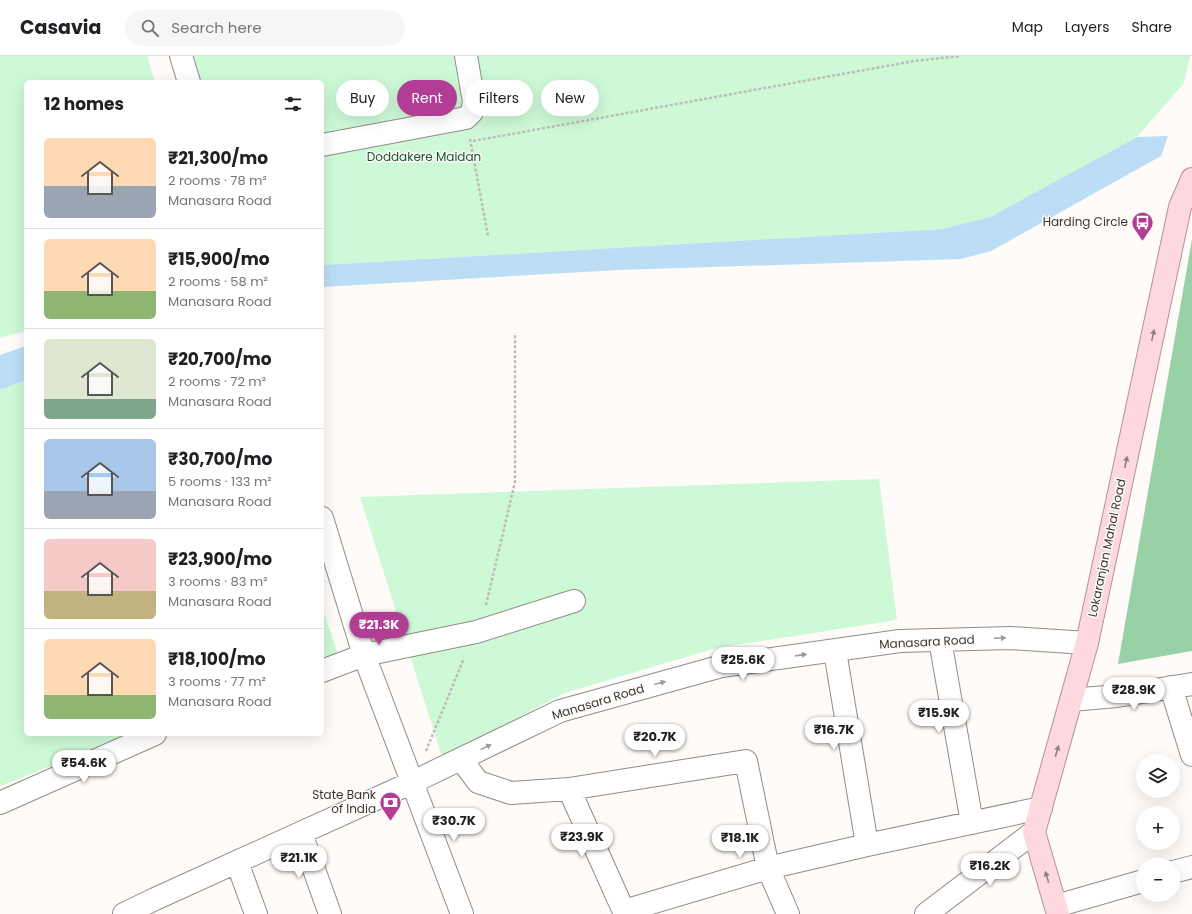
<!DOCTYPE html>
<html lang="en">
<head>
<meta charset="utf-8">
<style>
	body { margin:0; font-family:Poppins,sans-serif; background:#f6f6f6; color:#202124; height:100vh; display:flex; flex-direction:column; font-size:15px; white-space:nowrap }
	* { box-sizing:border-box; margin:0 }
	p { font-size:13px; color:#757577 }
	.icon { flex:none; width:22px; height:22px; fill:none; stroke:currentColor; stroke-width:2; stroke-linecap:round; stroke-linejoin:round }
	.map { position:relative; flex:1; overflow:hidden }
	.sheet { position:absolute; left:24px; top:24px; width:300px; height:656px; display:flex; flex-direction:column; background:#fff; border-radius:6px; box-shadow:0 4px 16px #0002 }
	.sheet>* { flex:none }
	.guide { position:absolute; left:336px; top:24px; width:380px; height:36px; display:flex; gap:8px }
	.controls { position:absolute; left:1136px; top:698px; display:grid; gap:8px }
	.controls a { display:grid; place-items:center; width:44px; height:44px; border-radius:50%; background:#fff; box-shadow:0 4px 16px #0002; font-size:20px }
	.price { position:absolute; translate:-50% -34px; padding:0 9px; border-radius:14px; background:#fff; color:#222; font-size:13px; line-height:26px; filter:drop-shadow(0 1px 2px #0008) }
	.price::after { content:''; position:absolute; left:50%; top:24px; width:12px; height:9px; margin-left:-6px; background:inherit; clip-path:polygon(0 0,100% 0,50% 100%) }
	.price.selected { background:#b23d94; color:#fff }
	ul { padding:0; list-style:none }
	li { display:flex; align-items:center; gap:12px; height:100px; padding:0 20px }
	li+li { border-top:1px solid #e0e0e0 }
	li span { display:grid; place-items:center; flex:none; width:112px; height:80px; border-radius:6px; color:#555 }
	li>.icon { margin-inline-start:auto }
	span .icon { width:48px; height:48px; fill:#fffc; stroke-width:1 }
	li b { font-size:17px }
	h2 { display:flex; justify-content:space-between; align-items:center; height:48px; padding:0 20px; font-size:17px }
	.pill { padding:0 14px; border-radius:18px; background:#fff; box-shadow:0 4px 16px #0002; font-size:14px; line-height:36px }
	.pill.selected { background:#b23d94; color:#fff }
	header { display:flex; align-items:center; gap:24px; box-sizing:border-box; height:56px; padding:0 20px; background:#fff; border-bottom:1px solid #e0e0e0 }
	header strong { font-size:19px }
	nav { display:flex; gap:22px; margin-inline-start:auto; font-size:14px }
	.search { width:280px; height:36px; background:#f6f6f6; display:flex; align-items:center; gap:10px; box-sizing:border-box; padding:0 14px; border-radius:22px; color:#757577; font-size:15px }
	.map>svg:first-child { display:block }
</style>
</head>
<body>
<header>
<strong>Casavia</strong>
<div class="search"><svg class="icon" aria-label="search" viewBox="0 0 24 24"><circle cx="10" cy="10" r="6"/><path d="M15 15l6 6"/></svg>Search here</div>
<nav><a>Map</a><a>Layers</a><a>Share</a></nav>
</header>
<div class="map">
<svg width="1192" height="858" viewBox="0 0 1192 858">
	<rect width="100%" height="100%" fill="#fefbf8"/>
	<path fill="#cdf9d7" d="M0,0H147L155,26H26V275L0,282Z
		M193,0H1190L1184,27L1137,81L990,161L942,173L322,209V26H201Z
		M26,324V678H133L0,730V334Z
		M879,423L897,564L716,592L565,637L442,701L360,441Z
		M322,551L338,598L322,604Z"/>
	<path fill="#99d1a7" d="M1192,183V595L1118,608Z"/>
	<path fill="#bbdef6" d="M1168,80L1161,100L991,195L961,203L618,214L322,231V209L942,173L990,161L1137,81Z
		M26,290V324L0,334V299Z"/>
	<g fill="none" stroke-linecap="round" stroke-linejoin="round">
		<defs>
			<path id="minor" d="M181,0L189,26
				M322,89L466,62L472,56L474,46L466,0
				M322,462L364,599L462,858
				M940,584L972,767
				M835,595L867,789
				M322,615L364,599L476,576L574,545
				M1171,631L1192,699
				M1071,644L1117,640L1192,628
				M461,703L478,726L511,737L569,733L746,705L768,812L788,858
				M569,733L625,858
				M0,747L155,678
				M301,777L330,858
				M237,806L256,858
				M1173,816L1192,811
				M1056,850L1143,825
				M624,855L768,812L867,789L1041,752
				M124,858L155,843L413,726L560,655L722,610L900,585L1010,582L1087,587
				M926,858L1034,776"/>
			<path id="major" d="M1058,858L1034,776L1087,587L1180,151L1192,123"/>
		</defs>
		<use href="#minor" stroke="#908c89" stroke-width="24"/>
		<use href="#major" stroke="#b88f96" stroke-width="24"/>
		<path stroke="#bebbb9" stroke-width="2.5" stroke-dasharray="3 2" stroke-linecap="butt" d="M470,83L488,180
			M473,85L914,5L960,0
			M486,549L515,426V277
			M426,695L464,602"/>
		<use href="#minor" stroke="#fff" stroke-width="22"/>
		<use href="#major" stroke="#fed8df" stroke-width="22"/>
	</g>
	<defs><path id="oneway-solid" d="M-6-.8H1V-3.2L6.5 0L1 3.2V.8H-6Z"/></defs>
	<g fill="#927f82">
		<use href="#oneway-solid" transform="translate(1153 279) rotate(-78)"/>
		<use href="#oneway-solid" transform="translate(1126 406) rotate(-78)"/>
		<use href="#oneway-solid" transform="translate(1057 695) rotate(-74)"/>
		<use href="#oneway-solid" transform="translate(1047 821) rotate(-106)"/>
	</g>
	<g fill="#9c9b9a">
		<use href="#oneway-solid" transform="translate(1000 582) rotate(-2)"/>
		<use href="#oneway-solid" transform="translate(801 599) rotate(-8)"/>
		<use href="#oneway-solid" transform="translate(660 627) rotate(-15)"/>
		<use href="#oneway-solid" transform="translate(486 691) rotate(-26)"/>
	</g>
	<defs>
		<symbol id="bus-pin" viewBox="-11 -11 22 30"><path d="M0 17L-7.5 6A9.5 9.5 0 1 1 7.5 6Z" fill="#b23d94" stroke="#fefbf8"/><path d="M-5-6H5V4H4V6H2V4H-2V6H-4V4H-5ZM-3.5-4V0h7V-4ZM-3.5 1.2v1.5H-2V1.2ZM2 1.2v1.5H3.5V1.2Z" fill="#fff"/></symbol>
		<symbol id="bank-pin" viewBox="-11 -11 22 30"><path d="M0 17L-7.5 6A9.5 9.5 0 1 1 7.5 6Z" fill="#b23d94" stroke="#fefbf8"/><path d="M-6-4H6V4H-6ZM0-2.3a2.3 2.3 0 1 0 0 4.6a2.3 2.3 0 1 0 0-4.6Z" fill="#fff"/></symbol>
	</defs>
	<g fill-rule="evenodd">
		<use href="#bus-pin" x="1130" y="154" width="25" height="34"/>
		<use href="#bank-pin" x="378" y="734" width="25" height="34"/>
	</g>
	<g text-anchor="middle" stroke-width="3" stroke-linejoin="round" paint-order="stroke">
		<g font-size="12" fill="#16542d" stroke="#fefbf8">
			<text x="424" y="105">Doddakere Maidan</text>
		</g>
		<g font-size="12" fill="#393736" stroke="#fefbf8" text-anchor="end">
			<text x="1128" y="170">Harding Circle</text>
			<text x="376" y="743">State Bank<tspan x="376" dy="14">of India</tspan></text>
		</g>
		<g font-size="12" fill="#393736" stroke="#fefbf8">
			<text transform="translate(1107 492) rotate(-78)" y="4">Lokaranjan Mahal Road</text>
			<text transform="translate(927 586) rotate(-3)" y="4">Manasara Road</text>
			<text transform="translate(598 646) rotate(-17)" y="4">Manasara Road</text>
		</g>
	</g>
</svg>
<div class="controls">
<a><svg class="icon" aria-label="layers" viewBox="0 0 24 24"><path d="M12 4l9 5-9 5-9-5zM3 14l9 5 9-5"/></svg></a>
<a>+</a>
<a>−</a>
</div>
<b class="price selected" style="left:379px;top:590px">₹21.3K</b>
<b class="price" style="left:743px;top:625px">₹25.6K</b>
<b class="price" style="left:1134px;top:655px">₹28.9K</b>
<b class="price" style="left:939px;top:678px">₹15.9K</b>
<b class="price" style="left:834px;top:695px">₹16.7K</b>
<b class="price" style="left:655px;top:702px">₹20.7K</b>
<b class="price" style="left:84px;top:728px">₹54.6K</b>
<b class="price" style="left:454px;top:786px">₹30.7K</b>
<b class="price" style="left:582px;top:802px">₹23.9K</b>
<b class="price" style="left:740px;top:803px">₹18.1K</b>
<b class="price" style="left:299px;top:823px">₹21.1K</b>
<b class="price" style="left:990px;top:831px">₹16.2K</b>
<div class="guide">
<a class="pill">Buy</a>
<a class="pill selected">Rent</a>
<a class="pill">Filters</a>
<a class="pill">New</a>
</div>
<section class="sheet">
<h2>12 homes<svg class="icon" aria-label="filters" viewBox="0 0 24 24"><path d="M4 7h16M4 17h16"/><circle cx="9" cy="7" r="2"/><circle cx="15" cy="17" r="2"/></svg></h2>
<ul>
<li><span style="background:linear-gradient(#ffd9b3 60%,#9aa5b1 0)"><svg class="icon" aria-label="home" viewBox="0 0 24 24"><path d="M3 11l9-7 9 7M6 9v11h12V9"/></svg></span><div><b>₹21,300/mo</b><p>2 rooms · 78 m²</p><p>Manasara Road</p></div></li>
<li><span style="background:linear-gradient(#ffd9b3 65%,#8fb573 0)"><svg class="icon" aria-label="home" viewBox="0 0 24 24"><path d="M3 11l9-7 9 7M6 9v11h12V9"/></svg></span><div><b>₹15,900/mo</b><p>2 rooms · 58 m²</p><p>Manasara Road</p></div></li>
<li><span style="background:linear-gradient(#dfe7d0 75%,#7fa58c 0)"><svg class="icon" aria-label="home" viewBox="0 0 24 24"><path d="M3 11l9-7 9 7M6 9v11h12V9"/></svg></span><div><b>₹20,700/mo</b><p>2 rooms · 72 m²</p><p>Manasara Road</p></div></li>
<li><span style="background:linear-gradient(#a9c7e8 65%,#9aa5b1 0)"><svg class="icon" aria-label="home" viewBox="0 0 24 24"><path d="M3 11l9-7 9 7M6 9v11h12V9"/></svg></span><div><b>₹30,700/mo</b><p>5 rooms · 133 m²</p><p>Manasara Road</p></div></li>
<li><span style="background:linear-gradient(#f6c9c9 65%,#c2b280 0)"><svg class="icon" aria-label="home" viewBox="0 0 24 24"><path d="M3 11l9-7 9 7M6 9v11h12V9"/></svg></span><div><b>₹23,900/mo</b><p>3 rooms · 83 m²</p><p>Manasara Road</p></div></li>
<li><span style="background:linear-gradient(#ffd9b3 70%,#8fb573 0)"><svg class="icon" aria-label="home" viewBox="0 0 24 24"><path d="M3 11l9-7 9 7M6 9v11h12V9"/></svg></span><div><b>₹18,100/mo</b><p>3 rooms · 77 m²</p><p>Manasara Road</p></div></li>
</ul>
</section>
</div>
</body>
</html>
